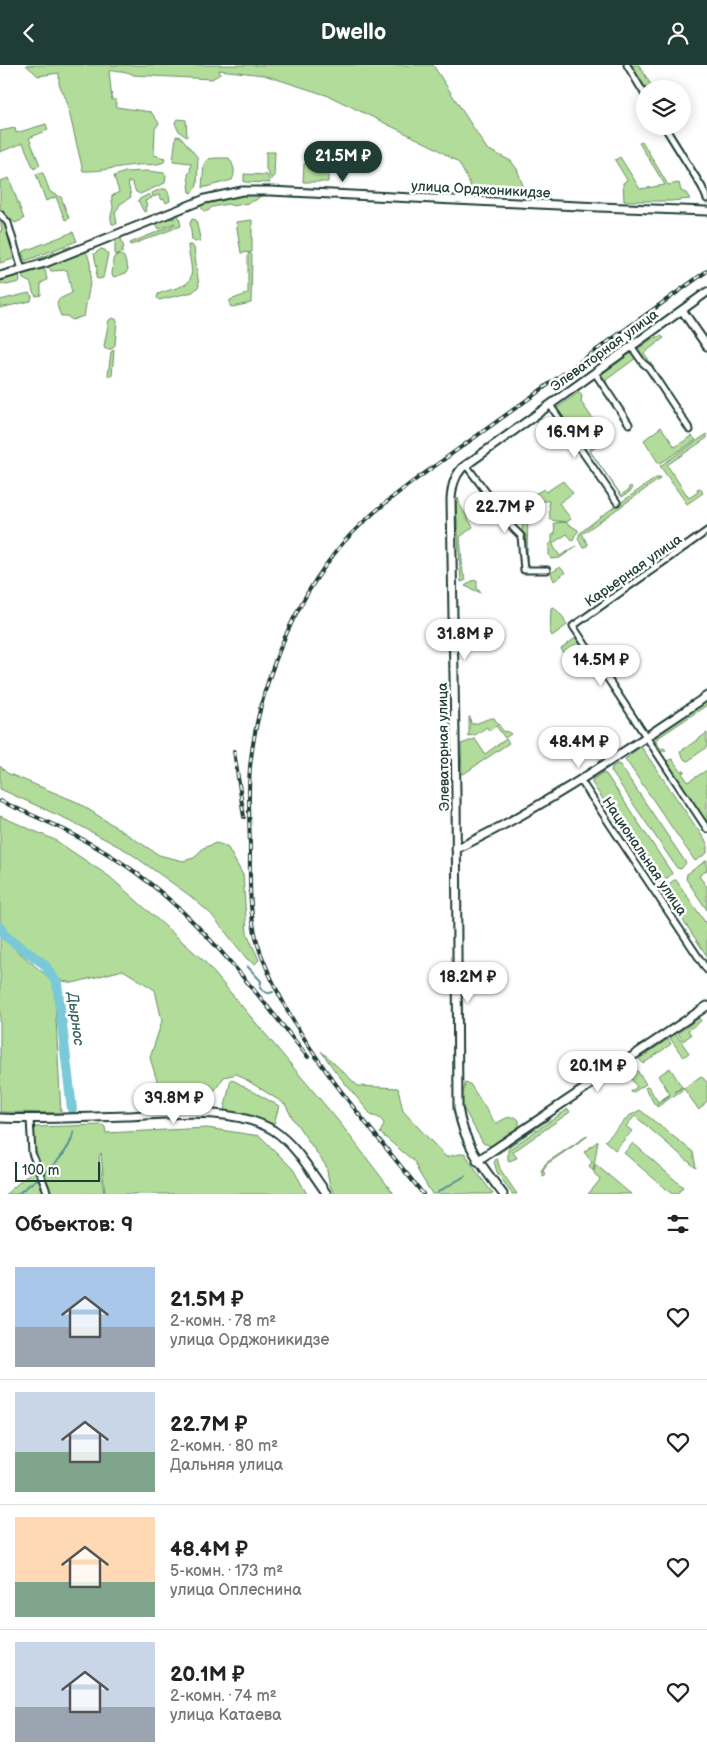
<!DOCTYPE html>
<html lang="ru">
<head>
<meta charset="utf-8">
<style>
	body { margin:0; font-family:"Balsamiq Sans",sans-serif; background:#f2f2f2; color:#222; height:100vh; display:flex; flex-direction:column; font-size:19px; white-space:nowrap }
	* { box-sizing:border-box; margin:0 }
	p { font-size:16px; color:#767676 }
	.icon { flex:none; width:28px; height:28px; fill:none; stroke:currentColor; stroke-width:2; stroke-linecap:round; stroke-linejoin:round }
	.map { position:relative; height:1129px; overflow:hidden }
	.details { display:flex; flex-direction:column; background:#fff; flex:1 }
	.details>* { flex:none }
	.controls { position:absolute; left:636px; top:15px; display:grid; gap:10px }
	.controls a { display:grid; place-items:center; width:55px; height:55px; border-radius:50%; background:#fff; box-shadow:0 2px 12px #0003; font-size:25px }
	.scale { position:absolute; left:15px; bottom:12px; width:85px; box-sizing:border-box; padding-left:5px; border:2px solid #1f3d34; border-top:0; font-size:14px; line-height:18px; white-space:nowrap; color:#1f3d34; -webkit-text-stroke:4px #fff; paint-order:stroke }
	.price { position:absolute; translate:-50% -42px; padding:0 11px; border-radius:18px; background:#fff; color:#222; font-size:16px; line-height:32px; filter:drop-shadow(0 1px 2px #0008) }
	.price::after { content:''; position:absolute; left:50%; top:30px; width:15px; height:11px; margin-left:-8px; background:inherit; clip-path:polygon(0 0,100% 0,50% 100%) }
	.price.selected { background:#1f3d34; color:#fff }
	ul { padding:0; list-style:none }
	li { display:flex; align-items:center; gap:15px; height:125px; padding:0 15px }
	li+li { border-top:1px solid #e0e0e0 }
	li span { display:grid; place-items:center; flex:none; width:140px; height:100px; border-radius:0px; color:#555 }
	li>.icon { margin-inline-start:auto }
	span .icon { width:60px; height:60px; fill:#fffc; stroke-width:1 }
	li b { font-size:21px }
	h2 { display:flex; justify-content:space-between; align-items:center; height:60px; padding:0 15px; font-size:21px }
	header { display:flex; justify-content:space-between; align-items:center; height:65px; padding:0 15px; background:#1f3d34; color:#fff; font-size:22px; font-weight:700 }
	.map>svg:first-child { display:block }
</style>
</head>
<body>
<header><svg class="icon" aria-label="back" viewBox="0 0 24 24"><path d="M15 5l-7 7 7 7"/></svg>Dwello<svg class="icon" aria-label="person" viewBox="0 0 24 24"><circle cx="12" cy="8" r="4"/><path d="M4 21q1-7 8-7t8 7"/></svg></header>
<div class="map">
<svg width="707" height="1129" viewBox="0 0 707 1129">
	<rect width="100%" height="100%" fill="#fff"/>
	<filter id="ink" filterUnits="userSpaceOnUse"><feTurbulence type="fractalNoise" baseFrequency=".02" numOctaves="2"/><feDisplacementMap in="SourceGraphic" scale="10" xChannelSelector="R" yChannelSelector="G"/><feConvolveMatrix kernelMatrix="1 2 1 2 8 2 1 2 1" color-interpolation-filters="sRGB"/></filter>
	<g filter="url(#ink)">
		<path fill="#b2dc9a" stroke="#688c67" d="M26,0H433L487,84L511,96L517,104L525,126L523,128H471L470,119L459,98L434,82L329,31L264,10L219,5L220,9L212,14L133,10C129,6 115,5 109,6L112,35H116V42L151,47L159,58L155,64L154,90L165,93L164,97C155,101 147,99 137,100C119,101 101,107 83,106L66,34L59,19V8L38,11Z
			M630,0H639L651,20L644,24Z
			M177,54L186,55L187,72C181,69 176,64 175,57Z
			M46,59L48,65L29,73L40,100L34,104L23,78L0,87V66L15,63L16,68Z
			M176,71L181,72L198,93L197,121L191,128H190L188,109L190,107L191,98L173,96Z
			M642,76L668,120L679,118L681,126L686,128L690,134L671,136H624L623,118L627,115L615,95L620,92L640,124L665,120L639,78Z
			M307,83L316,84L315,91H319L320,84H327L329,88L328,117H303L304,99L306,98Z
			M266,87H275L274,112H272V115L266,104Z
			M216,93H229C234,101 236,107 232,115L202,123L204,99L208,94Z
			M148,106L164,108L166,110L165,118L140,129L136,127L132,117H128L131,132L119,140V142L115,147L117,159H112C110,152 111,150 113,143C113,139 111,135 112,131L119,127L114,111L125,107Z
			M39,108H43L50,127L61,132L69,153L65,155L56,132L46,136L36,109Z
			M244,109L267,110L268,111L270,118L244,117Z
			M9,113L24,154L15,158L0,144V116Z
			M161,124H166L169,129L170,136L166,138L164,134L162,135L159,130L153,132L152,128Z
			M245,128L263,129L256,135L248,138L233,141L228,139L212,142L208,146H204L199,140Z
			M149,129L152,133L145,136L147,141L145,142L146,146L144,147L138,135Z
			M178,148L181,161L131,180L130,178L174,160L175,158L159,164L156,159L167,153L174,154L173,150Z
			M0,151L7,159L17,193L0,198V166H2Z
			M192,154L196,155L200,173V176L195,177L192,175L190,158Z
			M252,155V187L241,188L236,157Z
			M73,167L77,176L25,196L22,187Z
			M120,170L124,183L122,184L123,187L115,190V173Z
			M188,180H192L194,183L199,221L193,227L159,235L157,233L158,229C167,225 178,224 186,219C197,212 188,191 188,180Z
			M71,181L72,184L24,202L23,199Z
			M101,184L105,185L108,189L103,213L98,214L96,213L97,203L94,189Z
			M85,185C96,202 88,227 85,246L84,251L72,255L67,251H61C53,233 58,235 72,228L67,205L51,206L48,201Z
			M250,188L252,190L251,238L232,242L230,241V235L247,229L248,227V189Z
			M120,189L124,192L128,204L126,208L114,212L112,210L113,195L115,191Z
			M41,203L45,205L47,215L41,218V230L36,231L33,227L31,218L23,214L22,209Z
			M16,209H19L20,217L6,220L0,218V214Z
			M29,228L32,231L31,236L0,243V235Z
			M113,253L117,255L115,280L112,284H105L104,281L109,255Z
			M661,271L664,273L644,288L654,302L646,296L638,284L653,273Z
			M114,285L112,311L110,312L108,310L111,287Z
			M631,288L636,293L606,315L607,319L602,309Z
			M579,327L582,331L581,337L600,364L580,377L557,345V343Z
			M661,362L675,382L692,371L696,375L659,399L644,375Z
			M707,369V373L667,400L689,433L698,427L697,424L700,423L703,428L687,439L660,401Z
			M601,377L604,380L601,382L599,380L590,386L621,430L629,425L628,423L631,421L632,425L622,432L589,385Z
			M656,413H661L582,469L588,480L583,483L578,474L580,468L600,452Z
			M563,416L573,428L559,438L571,454L567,457L550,455L549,436H543V446H540V443H528L527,498L525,496L526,471L522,466L524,435L534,432L531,431L544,424L546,427Z
			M458,433L460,440L473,462L460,472L463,508L466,515L461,517L456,439Z
			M565,457L578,465V467L575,470L573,476L567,469L553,478L554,482L560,491L576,481L560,493L551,494L549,491V480L552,477V470L555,469L554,458Z
			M560,502L565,508L554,516L551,508Z
			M477,515V523L481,528L465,521L472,516Z
			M554,542L563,552L567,560L552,571L550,567L551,543Z
			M574,574H577L592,598L579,607H576L561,584Z
			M707,637V640L655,675L661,684L664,683L666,685L661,687L653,674Z
			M469,652H470L471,659C480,659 485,653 494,653L503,666L509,667L511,669L505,673L496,661L489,666L487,662L475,670L467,671L469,668Z
			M707,668V682L688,696L685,695L680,688L681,686Z
			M475,674L485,689L506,674L509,678L465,708L462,709L461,679Z
			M640,682L642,683L707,778V788L695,796L625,694Z
			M672,694L681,706L684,705L685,706L682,708L688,717L707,705V759L667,699L666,696Z
			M617,699L620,700L686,798L681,804L677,803L611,706L612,702Z
			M0,701L7,708L77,737L159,790L183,796L194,793L203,783L216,778L223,780L228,783L243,810L247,868L259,895L255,899L247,894L211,849L189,830L127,786L73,757L0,724Z
			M602,708L606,709L672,808L671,810L660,818L658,817L592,718V715Z
			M0,751L55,775L110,812L204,896L340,1058L394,1129H335L330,1121L326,1101L293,1054L285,1039L237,1009L224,1012L213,1028L177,1030L158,1019L150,993L162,956L155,925L123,905L73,918L53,914L0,862Z
			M707,795V805L699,811L707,822V845L686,814L687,809Z
			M674,815H676L707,860V891L662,824Z
			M0,871L54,917L61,1048L0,1047Z
			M699,953L701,956L688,965L691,970L683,976L678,968Z
			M676,969L689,988L683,992L670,973Z
			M668,974L671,979L643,999L639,994Z
			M321,986L358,1021L398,1023L403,1046L446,1092L465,1088L474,1103L493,1129H432L418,1106L415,1097L380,1068L384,1059C382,1054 377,1051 372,1051L368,1046L335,1006Z
			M633,999L646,1019L632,1028L631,1026L637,1022L627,1008L616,1016L615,1014L630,1004L629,1001Z
			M670,1003L682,1022L675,1027L683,1022L684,1023L701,1011L707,1017V1036L699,1045L684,1024L657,1042L656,1040L670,1030L655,1040L645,1023L648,1021L658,1037L670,1029L658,1011Z
			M231,1014L279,1041L274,1059L224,1046Z
			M465,1018L470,1019L495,1058H497L506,1053L515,1052L519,1055V1062L491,1081L483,1078L461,1039Z
			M568,1044L570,1047L513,1087L517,1093L509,1096L508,1095V1085Z
			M640,1045L693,1087L696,1103L635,1051L626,1061L632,1066L615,1085L605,1076L629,1051Z
			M548,1051L550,1054L498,1089L496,1086Z
			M102,1060L105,1062L106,1068L207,1063L260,1071L293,1104L307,1129H105L101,1088L99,1092L104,1129H6L39,1100L34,1088V1062Z
			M588,1070V1071L547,1099L543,1105L545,1110L543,1111L541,1106L546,1098Z
			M598,1076L593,1106L589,1101L592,1097L584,1087Z
			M633,1078L683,1122L677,1129H672L624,1088Z
			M497,1093L500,1104L517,1129H512L497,1107L494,1097Z
			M595,1099L631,1129H588L600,1115L594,1108Z"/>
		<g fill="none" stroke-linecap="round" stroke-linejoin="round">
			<path stroke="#569196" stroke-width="2" d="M247,901L261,916L260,923C265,928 268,929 273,927
				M438,1127L465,1111
				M18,1129C38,1112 69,1094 74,1066"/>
			<path stroke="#7ac9d8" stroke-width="10" d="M0,862L4,870L44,899L57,918L72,1044"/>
			<defs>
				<path id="street" d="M627,0L645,30
					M664,61L702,122L707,134
					M0,149L8,158L22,205
					M631,281L643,298L649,303L690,365
					M595,308L629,359
					M550,340L617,437
					M466,400L513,463L521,471L524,505H547
					M707,466L573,561L707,764
					M581,716L707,905
					M30,1054L32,1088L48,1129"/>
				<path id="secondary" d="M0,211L45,198L205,134L242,126H270L599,142L707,146
					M682,245L707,281
					M456,784C545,742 625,686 707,631
					M0,1053C42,1055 84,1052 126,1051C171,1049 232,1041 273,1065C296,1080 311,1107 327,1129
					M477,1096L707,941
					M503,1129C481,1100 464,1079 458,1043L456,729L451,434C452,422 454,412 462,403L707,227"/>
			</defs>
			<use href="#street" stroke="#1f3d34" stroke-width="9"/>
			<use href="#secondary" stroke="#1f3d34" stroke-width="11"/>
			<use href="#street" stroke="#fff" stroke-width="5"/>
			<use href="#secondary" stroke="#fff" stroke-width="7"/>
			<defs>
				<path id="rail" d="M234,686L244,752
					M0,736C44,755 88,774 128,802C201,853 253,924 308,992
					M423,1129C363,1053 296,981 261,889C248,854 250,816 250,780C249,754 248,728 250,702C258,623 292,538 343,478C363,455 387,436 411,418L707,206"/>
			</defs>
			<use href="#rail" stroke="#1f3d34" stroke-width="4"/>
			<use href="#rail" stroke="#fff" stroke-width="2" stroke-dasharray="5.5" stroke-linecap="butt"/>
		</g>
	</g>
	<g text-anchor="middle" stroke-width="5" stroke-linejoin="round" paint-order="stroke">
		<g font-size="14" fill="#1f3d34" stroke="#fff">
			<text transform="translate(481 124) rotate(3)" y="5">улица Орджоникидзе</text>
			<text transform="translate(604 285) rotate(-36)" y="5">Элеваторная улица</text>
			<text transform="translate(633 505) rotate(-35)" y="5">Карьерная улица</text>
			<text transform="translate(443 682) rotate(-91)" y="5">Элеваторная улица</text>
			<text transform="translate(645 791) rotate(56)" y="5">Национальная улица</text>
		</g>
		<g font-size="15" font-style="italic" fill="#36605d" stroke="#fff">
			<text transform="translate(76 954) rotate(83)" y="5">Дырнос</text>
		</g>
	</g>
</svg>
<div class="controls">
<a><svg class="icon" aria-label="layers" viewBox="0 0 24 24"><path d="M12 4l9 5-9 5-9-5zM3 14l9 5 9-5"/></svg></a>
</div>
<div class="scale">100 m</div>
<b class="price selected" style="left:343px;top:118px">21.5M ₽</b>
<b class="price" style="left:575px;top:394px">16.9M ₽</b>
<b class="price" style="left:505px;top:469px">22.7M ₽</b>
<b class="price" style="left:465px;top:596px">31.8M ₽</b>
<b class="price" style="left:601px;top:622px">14.5M ₽</b>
<b class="price" style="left:579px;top:704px">48.4M ₽</b>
<b class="price" style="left:468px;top:939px">18.2M ₽</b>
<b class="price" style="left:598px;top:1028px">20.1M ₽</b>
<b class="price" style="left:174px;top:1060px">39.8M ₽</b>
</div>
<section class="details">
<h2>Объектов: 9<svg class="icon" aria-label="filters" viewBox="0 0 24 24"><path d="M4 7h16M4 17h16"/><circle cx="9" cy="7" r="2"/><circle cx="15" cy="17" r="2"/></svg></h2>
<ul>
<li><span style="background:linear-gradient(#a9c7e8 60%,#9aa5b1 0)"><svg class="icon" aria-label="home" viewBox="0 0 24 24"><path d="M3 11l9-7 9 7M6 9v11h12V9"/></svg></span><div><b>21.5M ₽</b><p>2-комн. · 78 m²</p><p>улица Орджоникидзе</p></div><svg class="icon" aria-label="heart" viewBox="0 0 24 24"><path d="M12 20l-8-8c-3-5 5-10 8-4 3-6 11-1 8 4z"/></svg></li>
<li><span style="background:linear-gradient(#c9d6e8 60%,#7fa58c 0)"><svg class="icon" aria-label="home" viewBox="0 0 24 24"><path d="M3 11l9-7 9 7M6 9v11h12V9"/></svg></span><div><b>22.7M ₽</b><p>2-комн. · 80 m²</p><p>Дальняя улица</p></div><svg class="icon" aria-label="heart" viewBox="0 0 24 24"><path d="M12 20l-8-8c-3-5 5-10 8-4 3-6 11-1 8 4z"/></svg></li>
<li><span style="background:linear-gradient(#ffd9b3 65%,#7fa58c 0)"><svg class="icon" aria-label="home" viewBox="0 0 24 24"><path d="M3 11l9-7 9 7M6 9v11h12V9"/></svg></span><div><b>48.4M ₽</b><p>5-комн. · 173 m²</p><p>улица Оплеснина</p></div><svg class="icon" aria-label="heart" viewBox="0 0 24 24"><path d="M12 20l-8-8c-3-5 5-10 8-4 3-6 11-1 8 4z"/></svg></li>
<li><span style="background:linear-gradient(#c9d6e8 65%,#9aa5b1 0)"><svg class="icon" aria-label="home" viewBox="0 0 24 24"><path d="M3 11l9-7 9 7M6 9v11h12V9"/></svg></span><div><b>20.1M ₽</b><p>2-комн. · 74 m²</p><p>улица Катаева</p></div><svg class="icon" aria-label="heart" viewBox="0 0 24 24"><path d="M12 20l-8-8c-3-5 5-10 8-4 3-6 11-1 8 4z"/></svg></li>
</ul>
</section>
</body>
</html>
